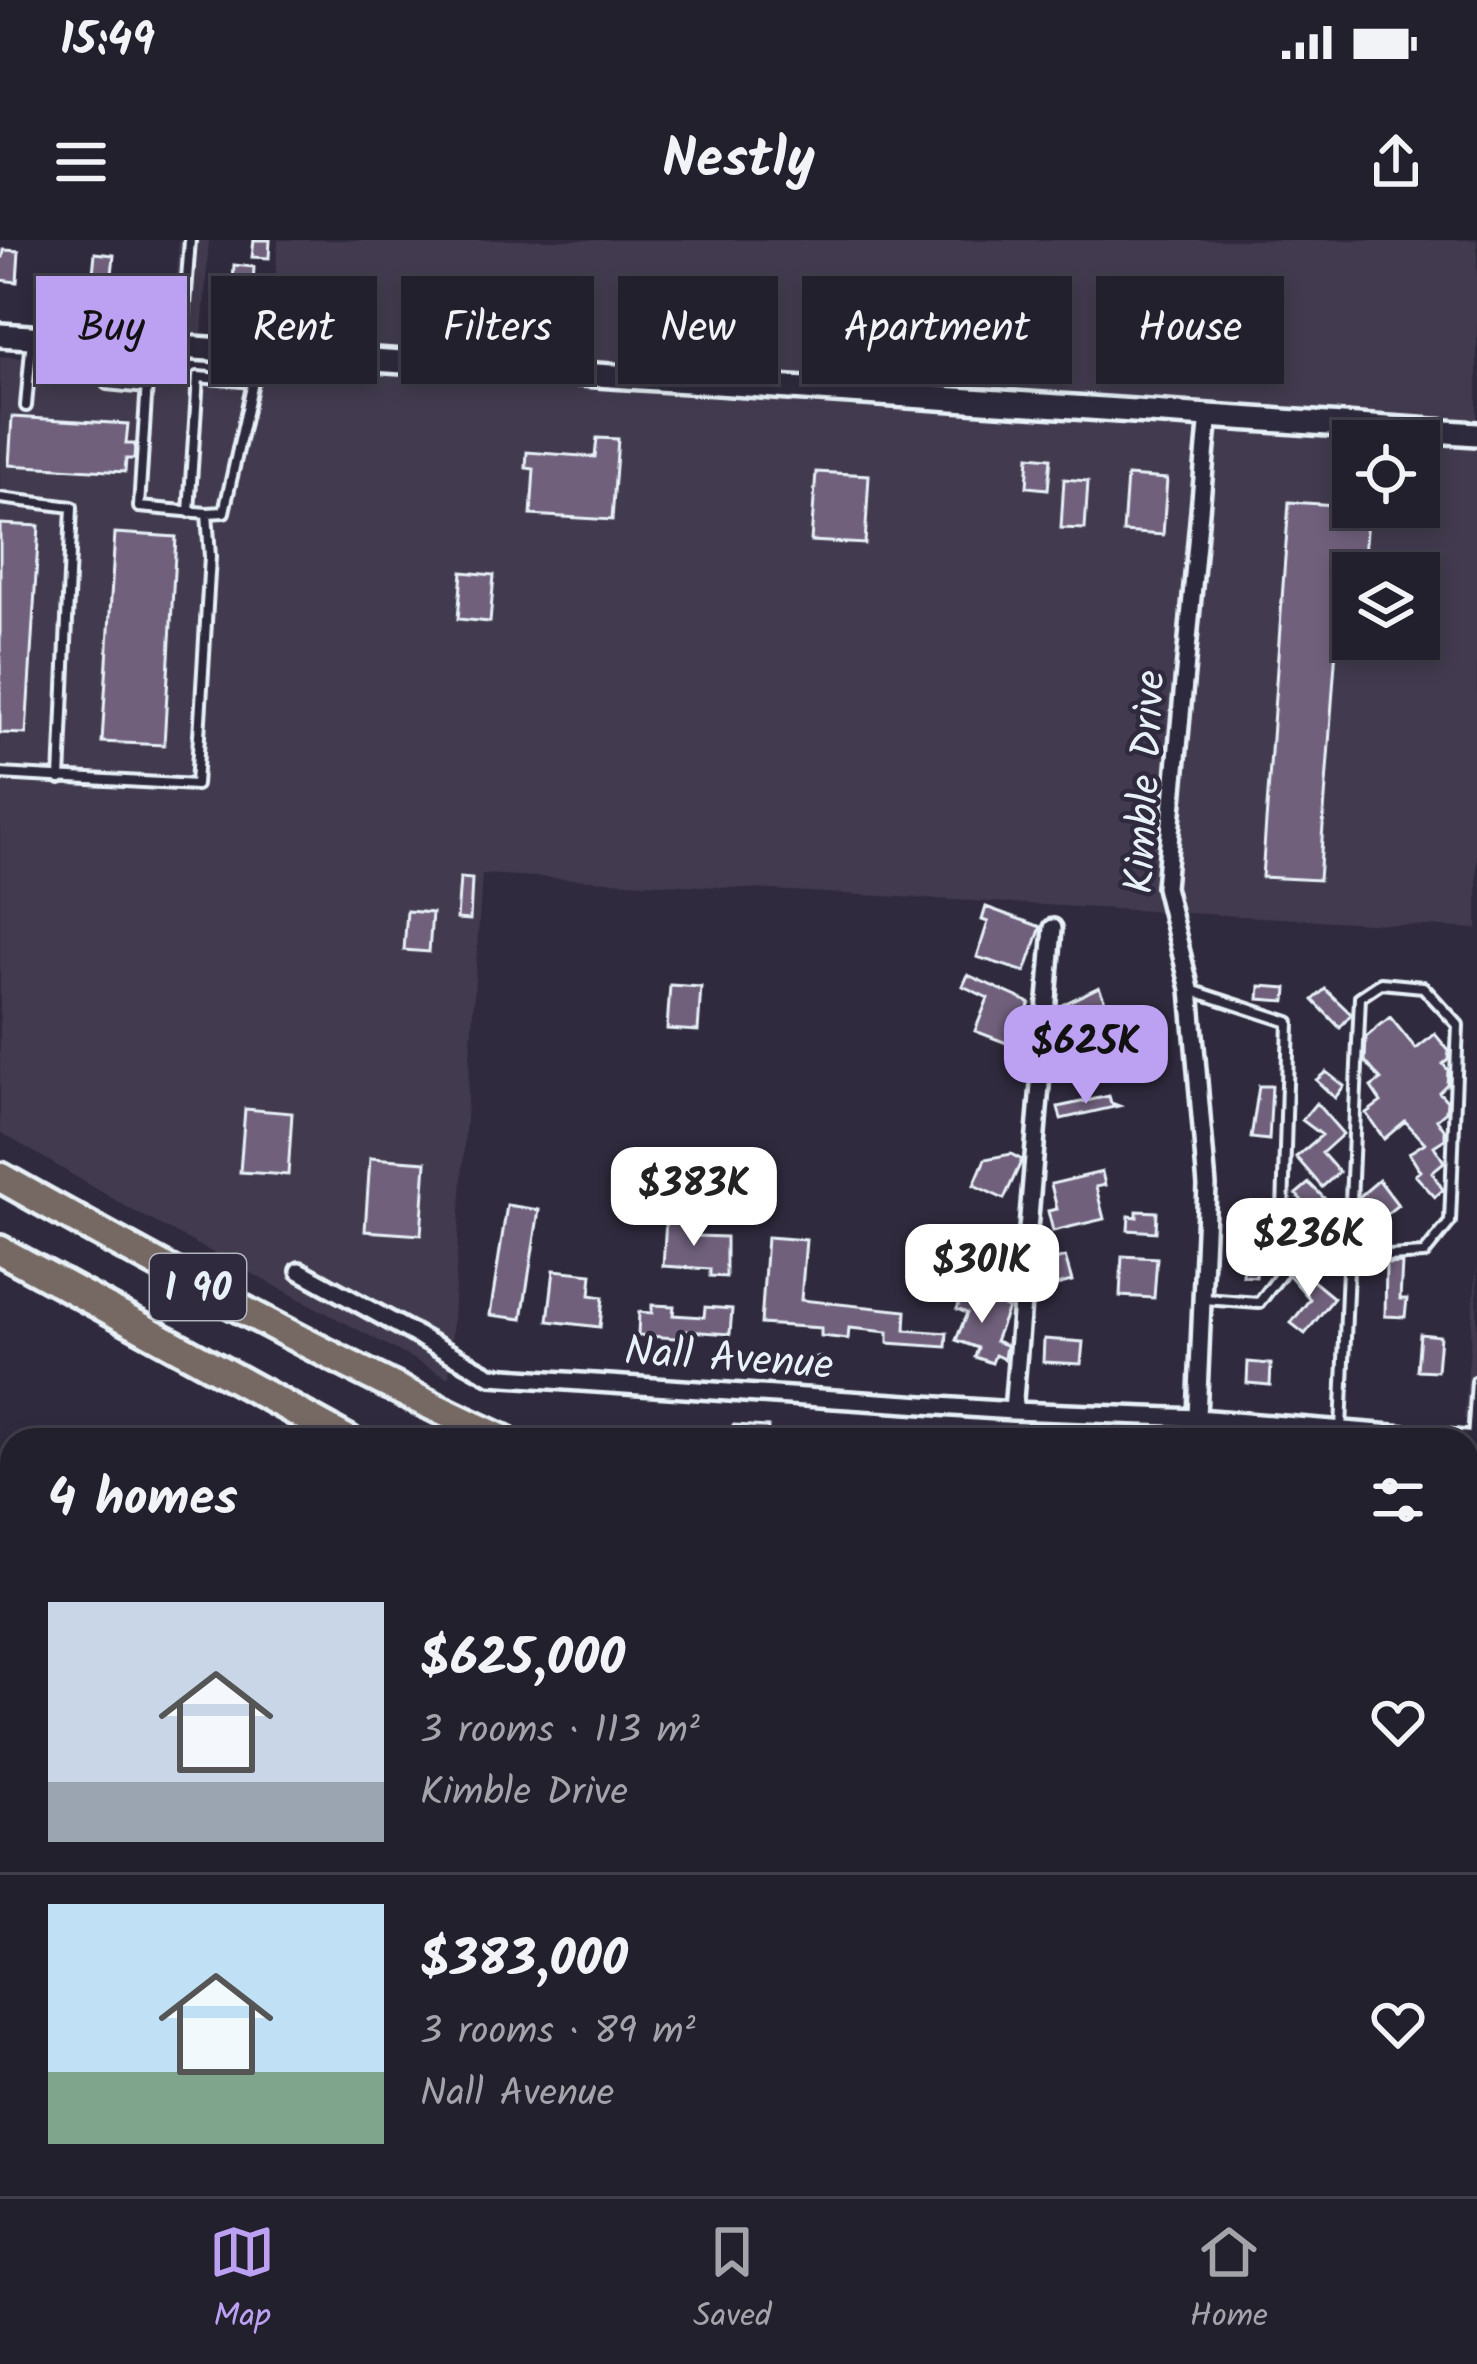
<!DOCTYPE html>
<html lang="en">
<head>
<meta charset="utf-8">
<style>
	body { margin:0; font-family:Kalam,sans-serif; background:#2b2836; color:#f1f3f6; height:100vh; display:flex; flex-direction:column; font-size:45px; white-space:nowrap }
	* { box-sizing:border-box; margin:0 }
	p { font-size:39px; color:#a3a3aa }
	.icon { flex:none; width:66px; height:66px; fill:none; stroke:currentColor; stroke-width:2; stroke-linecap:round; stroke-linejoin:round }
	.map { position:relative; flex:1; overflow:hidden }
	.details { position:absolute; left:0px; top:1188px; width:1479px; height:768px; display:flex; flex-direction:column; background:#23202e; border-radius:36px 36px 0 0; box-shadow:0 6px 18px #0003,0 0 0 3px #403e4a }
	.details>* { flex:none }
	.top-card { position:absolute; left:36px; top:36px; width:1407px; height:108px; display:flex; gap:24px }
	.controls { position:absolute; left:1332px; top:180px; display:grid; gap:24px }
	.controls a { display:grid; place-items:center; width:108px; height:108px; border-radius:0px; background:#23202e; box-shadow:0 6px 18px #0003,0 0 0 3px #403e4a; font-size:60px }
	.price { position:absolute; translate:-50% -102px; padding:0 27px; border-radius:24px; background:#fff; color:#222; font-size:39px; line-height:78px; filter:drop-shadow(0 3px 6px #0008) }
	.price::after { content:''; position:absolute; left:50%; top:72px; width:36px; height:27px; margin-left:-18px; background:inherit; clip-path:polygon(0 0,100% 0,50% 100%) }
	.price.on { background:#bca0f2; color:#111 }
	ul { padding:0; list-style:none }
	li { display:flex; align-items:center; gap:36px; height:300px; padding:0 48px }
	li+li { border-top:3px solid #403e4a }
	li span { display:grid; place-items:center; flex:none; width:336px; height:240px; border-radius:0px; color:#555 }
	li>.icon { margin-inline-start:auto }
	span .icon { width:144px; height:144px; fill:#fffc; stroke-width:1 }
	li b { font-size:51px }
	h2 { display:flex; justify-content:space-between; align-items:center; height:144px; padding:0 48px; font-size:51px }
	.chip { padding:0 42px; border-radius:0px; background:#23202e; box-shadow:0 6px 18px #0003,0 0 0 3px #403e4a; font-size:42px; line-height:108px }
	.chip.on { background:#bca0f2; color:#111 }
	.status { display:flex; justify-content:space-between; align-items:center; height:84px; padding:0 60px; background:#23202e; direction:ltr }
	.status svg { height:33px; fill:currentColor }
	header { display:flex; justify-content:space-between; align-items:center; height:156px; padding:0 48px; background:#23202e; font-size:54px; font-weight:700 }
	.tabs { display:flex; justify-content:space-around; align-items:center; height:168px; border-top:3px solid #403e4a; background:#23202e; font-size:33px; color:#a3a3aa }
	.tabs a { display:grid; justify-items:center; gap:6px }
	.tabs .on { color:#bca0f2 }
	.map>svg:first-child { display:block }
</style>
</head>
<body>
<div class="status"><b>15:49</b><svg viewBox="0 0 49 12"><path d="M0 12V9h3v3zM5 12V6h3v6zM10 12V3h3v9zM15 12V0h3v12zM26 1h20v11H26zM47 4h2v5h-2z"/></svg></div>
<header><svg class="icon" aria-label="menu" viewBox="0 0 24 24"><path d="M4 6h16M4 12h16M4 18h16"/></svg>Nestly<svg class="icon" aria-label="share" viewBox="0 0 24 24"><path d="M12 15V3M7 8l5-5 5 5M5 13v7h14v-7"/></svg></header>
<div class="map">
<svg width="1477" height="1956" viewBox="0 0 1477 1956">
	<rect width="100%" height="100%" fill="#2f2a3d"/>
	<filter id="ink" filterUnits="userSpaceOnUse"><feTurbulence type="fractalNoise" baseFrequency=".00833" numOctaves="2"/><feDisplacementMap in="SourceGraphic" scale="24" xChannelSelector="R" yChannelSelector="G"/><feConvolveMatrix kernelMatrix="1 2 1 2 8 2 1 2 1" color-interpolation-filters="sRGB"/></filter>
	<g filter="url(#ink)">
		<path fill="#423a50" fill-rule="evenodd" d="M179,0H209L202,93L173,96Z
			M278,0H1477V689L482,634L449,1138L132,970L0,892V116L268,136ZM1353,201H1419V267H1353ZM1353,333H1419V399H1353Z
			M1477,1023V1180L1464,1179Z
			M1156,1944H1432L1430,1956H1154Z"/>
		<path fill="#6f617c" stroke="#e8f1f8" stroke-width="3" d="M254,0H270L269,18L252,17Z
			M4,10L19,11L17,42L0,40V17H3Z
			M95,13L114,15L112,34L93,33Z
			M234,25L254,27L252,63L232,61Z
			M135,35L159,36L157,59L133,57Z
			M12,177L128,184L126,204H135L134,219H126L125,232L9,225Z
			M597,198L618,199L612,280L531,275L534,229L526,228L527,212L595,217Z
			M1029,216L1051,218L1048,249L1027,247Z
			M816,232L869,235L865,304L811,301Z
			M1127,236L1167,239L1163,295L1123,292Z
			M1064,239L1088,241L1085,289L1061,288Z
			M1289,262L1368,267L1363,328L1342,327L1319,640L1262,637Z
			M0,284L39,286L26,494L0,493Z
			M115,293L176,297L164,505L102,502Z
			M462,332L494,335L490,382L458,379Z
			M460,638L472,639L470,680L457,679Z
			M986,667L1041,687L1025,732L977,717L988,682L982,680Z
			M407,671L432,673L429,712L404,710Z
			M968,735L1030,763L1012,805L975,791L988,758L963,746Z
			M670,745L701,747L698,791L667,789Z
			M1260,746L1287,748L1286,761L1259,759Z
			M1099,747L1117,789L1104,794L1114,828L1092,835L1078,830L1064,798L1072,794L1058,767Z
			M1325,749L1351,774L1340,788L1313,760Z
			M1390,777L1416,809L1435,794L1449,811L1448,820L1443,824L1448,830L1447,844L1439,852L1447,861L1446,871L1437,879L1445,891V899L1434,906L1444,922L1432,932L1443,950L1435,957L1415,935L1420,931L1409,913L1425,903L1405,881L1384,899L1366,873L1381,862L1371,847L1381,840L1365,821L1366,797Z
			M1326,832L1344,846L1335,858L1316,840Z
			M1259,846H1272L1269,900L1251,898Z
			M1109,856L1111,863L1119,866L1061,879L1058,867Z
			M1316,863L1343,894L1322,913L1339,932L1322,947L1296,917L1322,895L1302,880Z
			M245,869L292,873L288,935L240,932Z
			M1011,914L1022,920L1004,959L974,945L985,919Z
			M370,918L426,922L421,995L365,991Z
			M1102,932L1105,945L1096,947L1104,979L1053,991L1048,971L1057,969L1051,944Z
			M1379,940L1398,965L1365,991L1358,983L1359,957Z
			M1309,943L1338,972L1324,986L1296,954Z
			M507,965L539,970L522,1079L490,1075Z
			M1137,971L1157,972L1156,992L1128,990L1129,976L1137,977Z
			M666,980L699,982L698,996L726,997V1037L710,1036V1029L663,1026Z
			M1248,980L1261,981L1256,1037L1243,1036Z
			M1309,983L1335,1013L1321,1025L1294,997Z
			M767,997L806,1000L801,1060L906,1071L905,1090L947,1093L946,1107L888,1103V1092L849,1088L848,1099L821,1096V1088L761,1084Z
			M1122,1016L1157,1018L1154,1058L1120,1056Z
			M1065,1017L1072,1041L1053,1046L1046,1023Z
			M1290,1022L1334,1058L1305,1094L1291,1083L1310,1059L1289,1035Z
			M1402,1023L1400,1059H1407L1405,1077L1385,1076L1386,1024Z
			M554,1030L592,1034L590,1055L603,1057L600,1087L548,1081Z
			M964,1051L1008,1068L995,1101L1006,1105L1004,1119L995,1115L992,1123L975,1117L978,1108L956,1100L967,1073L957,1069Z
			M652,1065L674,1066L673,1075L704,1077L705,1067L732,1069L730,1094L687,1091L686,1099L638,1095L639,1072L652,1073Z
			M1420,1094L1440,1096L1437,1131L1417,1130Z
			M1044,1099L1083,1102L1081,1124L1043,1122Z
			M805,1117L825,1118L824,1136L804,1134Z
			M1248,1122L1271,1124L1270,1145L1247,1143Z
			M733,1185L768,1187L767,1200H732Z"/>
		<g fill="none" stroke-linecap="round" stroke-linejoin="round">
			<defs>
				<path id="service" d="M182,105L190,0
					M253,142L261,115
					M107,144L147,148
					M26,166L32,98
					M0,258L72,267L60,539
					M189,272L198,137L253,142L224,272L207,273
					M0,534L196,545L210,317L207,273L139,267L149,111
					M1191,750L1289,782L1281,1034L1259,1063L1204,1059
					M1341,1189L1360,757L1381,743L1423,747L1458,785L1450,982L1424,1014L1351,1018
					M1473,1200L1477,1141
					M777,1956L778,1944"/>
				<path id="minor" d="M300,1031L491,1136L1013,1171L1198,1178L1477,1201
					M1013,1171L1053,688
					M1196,1200L1207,946L1190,749L1165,647L1209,174
					M1137,1956L1138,1944"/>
				<path id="tertiary" d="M1467,1956L1477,1915"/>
				<path id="secondary" d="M0,95L1477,194"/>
				<path id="motorway" d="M0,937C165,1030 332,1120 504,1200
					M0,1010L348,1200
					M1467,1390L1477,1391
					M1467,1523L1477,1525
					M1467,1590L1477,1593
					M1467,1728L1477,1733"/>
			</defs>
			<use href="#service" stroke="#e8f1f8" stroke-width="16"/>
			<use href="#minor" stroke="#e8f1f8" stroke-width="24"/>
			<use href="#tertiary" stroke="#e8f1f8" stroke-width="27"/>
			<use href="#secondary" stroke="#e8f1f8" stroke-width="30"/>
			<use href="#motorway" stroke="#e8f1f8" stroke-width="36"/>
			<use href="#service" stroke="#2f2a3d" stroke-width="8"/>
			<use href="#minor" stroke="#2f2a3d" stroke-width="15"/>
			<use href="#tertiary" stroke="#2f2a3d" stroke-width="18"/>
			<use href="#secondary" stroke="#2f2a3d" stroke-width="21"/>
			<use href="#motorway" stroke="#766964" stroke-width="27"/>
		</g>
	</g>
	<g text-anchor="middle" stroke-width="9" stroke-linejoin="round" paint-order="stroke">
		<rect fill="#2f2a3d" stroke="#b0b5c0" stroke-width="3" x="150" y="1014" width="96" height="66" rx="9"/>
		<g font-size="39" font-weight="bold" fill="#e8f1f8">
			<text x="198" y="1061">I 90</text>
		</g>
		<g font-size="42" fill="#e8f1f8" stroke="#2f2a3d">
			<text transform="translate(1143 542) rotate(-87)" y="15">Kimble Drive</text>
			<text transform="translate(729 1116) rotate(4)" y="15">Nall Avenue</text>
		</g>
	</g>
</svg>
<div class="controls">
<a><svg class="icon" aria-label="locate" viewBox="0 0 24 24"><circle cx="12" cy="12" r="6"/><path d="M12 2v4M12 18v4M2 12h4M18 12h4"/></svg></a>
<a><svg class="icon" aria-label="layers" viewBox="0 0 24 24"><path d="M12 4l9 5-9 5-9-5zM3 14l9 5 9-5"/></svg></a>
</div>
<b class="price on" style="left:1086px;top:867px">$625K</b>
<b class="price" style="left:694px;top:1009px">$383K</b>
<b class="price" style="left:1309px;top:1060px">$236K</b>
<b class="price" style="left:982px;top:1086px">$301K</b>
<div class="top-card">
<a class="chip on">Buy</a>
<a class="chip">Rent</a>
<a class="chip">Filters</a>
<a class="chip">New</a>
<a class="chip">Apartment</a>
<a class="chip">House</a>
</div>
<section class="details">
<h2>4 homes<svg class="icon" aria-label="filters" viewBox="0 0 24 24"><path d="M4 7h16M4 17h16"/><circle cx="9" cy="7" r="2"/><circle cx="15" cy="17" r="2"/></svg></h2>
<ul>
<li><span style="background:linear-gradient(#c9d6e8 75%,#9aa5b1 0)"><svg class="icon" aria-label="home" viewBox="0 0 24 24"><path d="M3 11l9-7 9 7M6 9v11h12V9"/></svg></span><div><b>$625,000</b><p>3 rooms · 113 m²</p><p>Kimble Drive</p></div><svg class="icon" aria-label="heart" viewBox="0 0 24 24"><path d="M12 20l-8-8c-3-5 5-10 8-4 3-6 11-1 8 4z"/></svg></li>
<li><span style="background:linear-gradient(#bfe0f5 70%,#7fa58c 0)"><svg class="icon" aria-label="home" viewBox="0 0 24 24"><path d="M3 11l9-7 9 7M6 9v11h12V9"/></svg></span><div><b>$383,000</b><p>3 rooms · 89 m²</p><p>Nall Avenue</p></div><svg class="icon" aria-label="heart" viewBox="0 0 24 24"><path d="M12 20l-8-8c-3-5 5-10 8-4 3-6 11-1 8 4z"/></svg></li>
</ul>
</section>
</div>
<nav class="tabs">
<a class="on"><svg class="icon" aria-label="map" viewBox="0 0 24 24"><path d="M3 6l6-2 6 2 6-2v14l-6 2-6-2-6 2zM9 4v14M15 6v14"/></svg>Map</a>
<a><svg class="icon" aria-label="saved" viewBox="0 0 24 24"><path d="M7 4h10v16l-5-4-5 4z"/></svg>Saved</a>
<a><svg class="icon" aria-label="home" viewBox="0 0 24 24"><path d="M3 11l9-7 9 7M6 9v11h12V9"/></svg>Home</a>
</nav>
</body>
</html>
